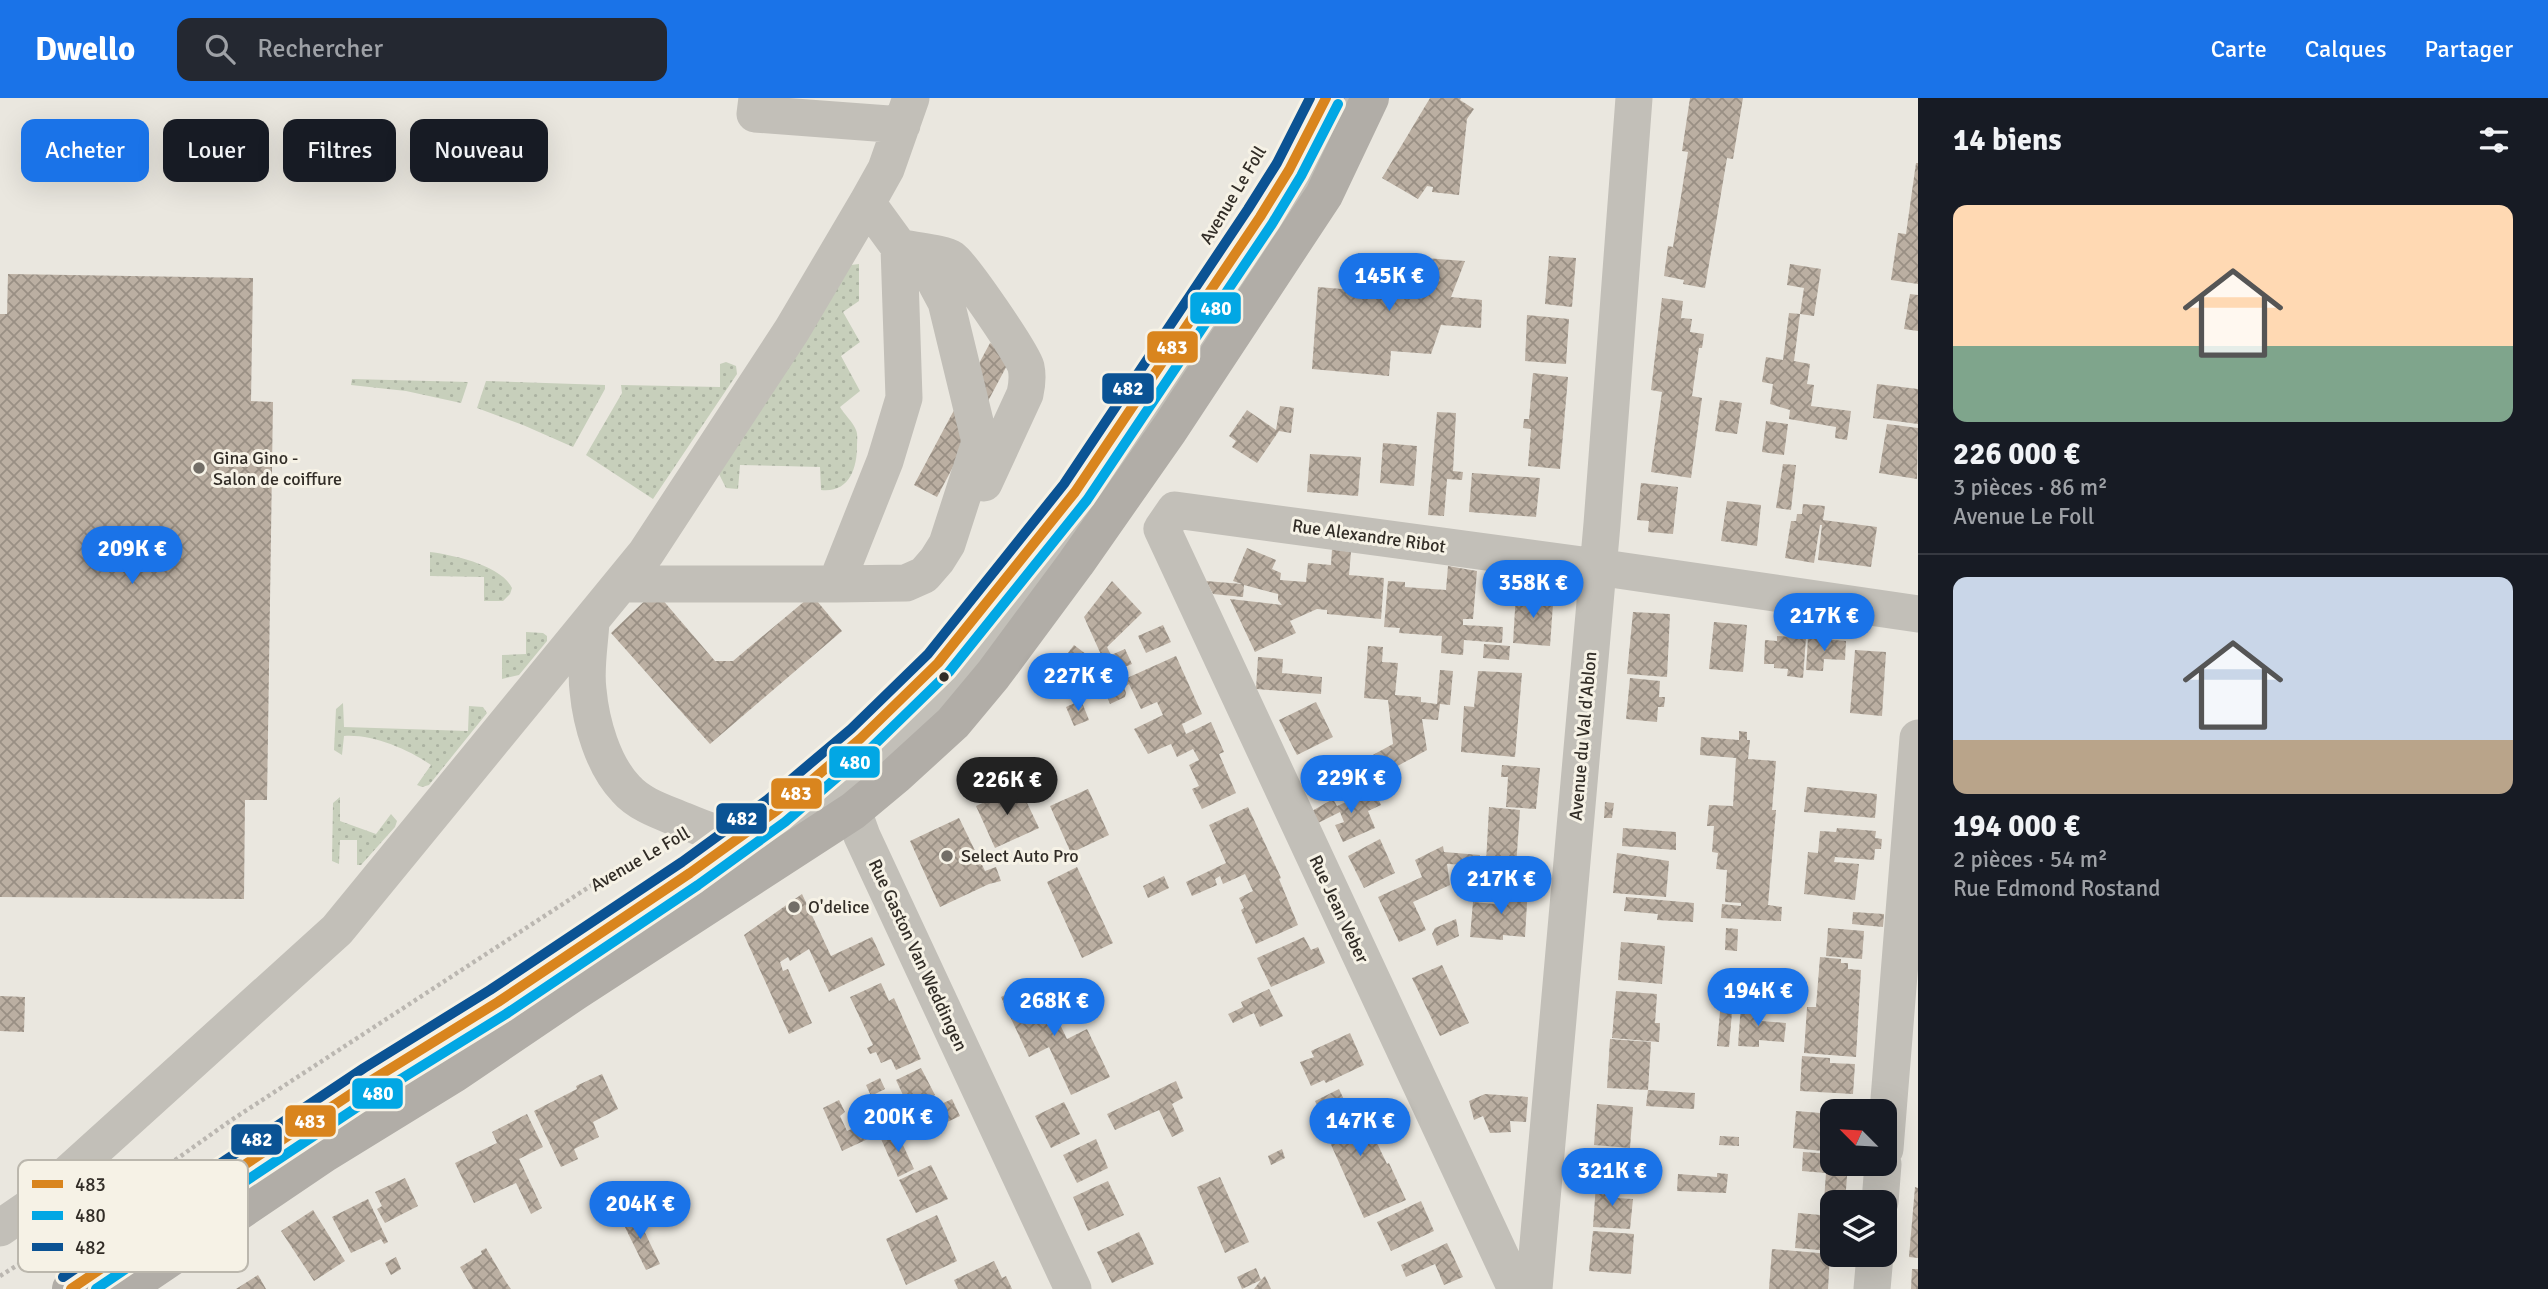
<!DOCTYPE html>
<html lang="fr">
<head>
<meta charset="utf-8">
<style>
	body { margin:0; font-family:Signika,sans-serif; background:#242831; color:#f1f3f6; height:100vh; display:flex; flex-direction:column; font-size:26px; white-space:nowrap }
	* { box-sizing:border-box; margin:0 }
	p { font-size:23px; color:#9ea1a6 }
	.icon { flex:none; width:38px; height:38px; fill:none; stroke:currentColor; stroke-width:2; stroke-linecap:round; stroke-linejoin:round }
	.map { position:relative; flex:1; overflow:hidden }
	.details { display:flex; flex-direction:column; background:#171b24; width:630px }
	.details>* { flex:none }
	.guide { position:absolute; left:21px; top:21px; width:665px; height:63px; display:flex; gap:14px }
	.needle { width:46px; rotate:294deg }
	.buttons { position:absolute; left:1820px; top:1001px; display:grid; gap:14px }
	.buttons a { display:grid; place-items:center; width:77px; height:77px; border-radius:14px; background:#171b24; box-shadow:0 7px 28px #0002; font-size:35px }
	.price { position:absolute; translate:-50% -60px; padding:0 16px; border-radius:24px; background:#1a73e8; color:#fff; font-size:23px; line-height:46px; filter:drop-shadow(0 2px 4px #0008) }
	.price::after { content:''; position:absolute; left:50%; top:42px; width:21px; height:16px; margin-left:-10px; background:inherit; clip-path:polygon(0 0,100% 0,50% 100%) }
	.price.active { background:#222; color:#fff }
	ul { padding:0; list-style:none }
	li { display:grid; align-content:center; gap:14px; height:371px; padding:0 35px }
	li+li { border-top:2px solid #363941 }
	li span { display:grid; place-items:center; height:217px; border-radius:14px; color:#555 }
	li>.icon { margin-inline-start:auto }
	span .icon { width:126px; height:126px; fill:#fffc; stroke-width:1 }
	li b { font-size:30px }
	h2 { display:flex; justify-content:space-between; align-items:center; height:84px; padding:0 35px; font-size:30px }
	.pill { padding:0 24px; border-radius:14px; background:#171b24; box-shadow:0 7px 28px #0002; font-size:24px; line-height:63px }
	.pill.active { background:#1a73e8; color:#fff }
	header { display:flex; align-items:center; gap:42px; box-sizing:border-box; height:98px; padding:0 35px; background:#1a73e8; color:#fff }
	header strong { font-size:33px }
	nav { display:flex; gap:38px; margin-inline-start:auto; font-size:24px }
	.search { width:490px; height:63px; background:#242831; display:flex; align-items:center; gap:18px; box-sizing:border-box; padding:0 24px; border-radius:14px; color:#9ea1a6; font-size:26px }
	main { display:flex; flex:1; min-height:0 }
	.map>svg:first-child { display:block }
</style>
</head>
<body>
<header>
<strong>Dwello</strong>
<div class="search"><svg class="icon" aria-label="search" viewBox="0 0 24 24"><circle cx="10" cy="10" r="6"/><path d="M15 15l6 6"/></svg>Rechercher</div>
<nav><a>Carte</a><a>Calques</a><a>Partager</a></nav>
</header>
<main>
<div class="map">
<svg width="1918" height="1191" viewBox="0 0 1918 1191">
	<defs>
		<pattern id="grass-dots" width="8" height="8" patternUnits="userSpaceOnUse" patternTransform="scale(1.75)"><rect width="8" height="8" fill="#c7cfbb"/><path d="M2 2h.1M6 6h.1" fill="none" stroke="#abb2a1" stroke-width="1.8" stroke-linecap="round"/></pattern>
		<pattern id="building-cross-hatch" width="8" height="8" patternUnits="userSpaceOnUse" patternTransform="scale(1.75)"><rect width="8" height="8" fill="#bbafa2"/><path d="M0 0l8 8M0 8l8-8" fill="none" stroke="#998f84"/></pattern>
	</defs>
	<rect width="100%" height="100%" fill="#eae7df"/>
	<path fill="url(#grass-dots)" d="M859,166V203L843,214L860,244L841,258L860,293L840,309C844,316 853,324 856,332C858,336 857,344 857,348C857,371 849,395 821,392L820,369L740,367L738,391L726,390L719,376L851,167Z
		M726,264L736,268L737,276L653,401L586,357L622,295L621,287L720,289V266Z
		M352,281L468,284L461,305L406,293L351,287Z
		M486,283L605,287V291L573,349L523,327L477,310Z
		M430,454C453,457 501,467 512,490L510,496L503,503H484V479L430,478Z
		M526,534L543,535L547,538V543L519,577L502,581V557L526,556Z
		M343,605L344,629L468,633L469,608L483,609L487,615L429,687L422,689L417,687L431,667C408,651 372,636 344,638L342,657L334,652L336,611Z
		M340,699V723L376,736L391,716L397,723L395,729L361,767H357V742H340L339,766L332,763L333,705Z"/>
	<path fill="url(#building-cross-hatch)" d="M1430,0H1461L1460,2L1474,11L1467,21L1459,97L1432,94L1433,89L1427,88L1418,101L1382,80Z
		M1690,0H1743L1733,61L1727,60L1705,190L1683,186L1684,182L1664,178L1668,148L1673,149L1688,54L1682,53Z
		M1916,65H1918V186L1891,182L1898,135L1906,136Z
		M1358,155L1465,163L1451,199L1482,202L1481,230L1441,227L1431,256L1391,253L1389,278L1312,271L1318,189L1354,192Z
		M1549,158L1576,160L1572,209L1545,206Z
		M1790,166L1821,171L1814,218L1800,216L1804,190L1787,187Z
		M8,176L253,180L251,303L273,304L267,702H245L244,801L0,799V216H7Z
		M1910,196L1918,197V233L1904,231Z
		M1662,200L1683,203L1681,220L1692,221L1690,234L1704,236L1702,250H1699L1692,298L1702,300L1691,380L1651,374L1662,294L1651,292Z
		M1789,215L1800,216L1794,263L1810,266L1807,286L1814,287L1811,308L1851,313L1847,342L1835,340L1836,329L1789,321L1790,312L1770,306L1773,286L1762,284L1766,259L1783,262Z
		M1527,217L1569,221L1566,266L1525,263Z
		M990,245L1012,258L937,399L914,387Z
		M1533,275L1568,279L1560,371L1528,368L1531,331L1523,330L1524,321H1529Z
		M1877,286L1918,291V326L1873,320Z
		M1720,302L1742,305L1737,336L1715,333Z
		M1280,308L1294,310L1291,335L1279,333L1257,365L1232,349L1236,343L1229,338L1247,312L1276,332Z
		M1437,314L1456,315L1453,373L1463,374L1462,382L1447,381L1444,418L1428,417Z
		M1766,323L1788,326L1784,357L1762,354Z
		M1887,326L1918,330L1917,381L1879,375Z
		M1383,345L1417,348L1414,388L1380,385Z
		M1310,356L1361,359L1358,398L1307,394Z
		M1783,366L1796,367L1791,412L1776,410Z
		M1472,375L1540,380L1536,419L1469,414Z
		M1641,385L1678,389L1673,436L1648,434L1649,423L1637,422Z
		M1727,403L1761,407L1757,448L1721,443Z
		M1803,406L1825,408L1823,422L1877,429L1871,469L1818,462L1822,427H1820L1814,465L1785,460L1791,423H1796L1797,416H1802Z
		M1247,450L1276,462L1272,471L1281,475L1280,482L1306,484L1308,465L1331,467L1332,451L1351,454L1349,477L1384,480L1381,521L1327,516V512L1317,511L1290,523L1296,535L1255,554L1230,501L1282,507L1278,502V496L1244,487L1243,499L1213,496L1206,483L1242,486L1233,483Z
		M1448,468L1477,473L1473,521H1463V527L1503,529L1502,545L1464,542L1463,557L1441,555L1442,538L1399,535L1400,530L1384,529L1388,483L1405,484V489L1446,492Z
		M1112,483L1142,515L1107,549L1111,557L1125,551L1132,566L1122,570L1127,580L1176,558L1202,616L1182,626L1186,636L1211,624L1224,654L1219,656L1236,695L1202,711L1192,691L1199,688L1189,667L1199,662L1193,651L1177,659L1171,646L1148,656L1134,631L1163,617L1157,604L1141,611L1129,586L1124,589L1126,595L1125,599L1110,606L1105,594L1110,591L1108,585L1113,583L1084,519Z
		M655,493L715,563H733L812,497L842,533L710,646L611,535Z
		M1516,495L1546,497L1553,506L1550,548L1513,545Z
		M1633,514L1670,516L1667,579L1627,576Z
		M1714,524L1747,527L1743,574L1709,571Z
		M1163,527L1171,544L1146,555L1138,538Z
		M1777,538L1806,540L1803,580L1787,578L1788,571L1774,570V566H1764L1765,542L1777,543Z
		M1808,540L1846,543L1845,562L1824,561L1823,573L1806,572Z
		M1484,546L1510,548L1509,562L1483,560Z
		M1074,547L1099,566L1079,591L1055,572Z
		M1368,548L1383,549L1382,564L1398,565L1395,597L1421,599V604L1437,606L1440,572L1453,573L1450,607L1440,606L1438,622L1422,621L1427,652L1379,678L1369,659L1393,646L1388,602L1364,600Z
		M1855,552L1886,554L1882,618L1850,615Z
		M1258,559L1283,561L1282,575L1322,579L1321,596L1256,591Z
		M1478,573L1522,575L1515,659L1461,654L1464,608L1474,609Z
		M1630,580L1660,583L1659,599H1665L1664,609H1658L1657,624L1626,621Z
		M1081,602L1089,622L1074,628L1066,609Z
		M1316,604L1333,639L1297,657L1279,622Z
		M1739,633L1747,634V642H1750L1748,661L1776,663L1772,712H1776L1768,807L1782,809L1781,823L1721,820L1722,806L1741,808V805L1725,804L1727,772L1716,771L1718,755L1712,754L1714,728H1707L1709,707L1733,708L1736,660L1700,657L1701,639L1739,642Z
		M1502,667L1540,670L1536,711L1506,709L1508,679H1501Z
		M1019,688L1039,730L995,750L976,708Z
		M1807,689L1877,696L1875,720L1804,714Z
		M1088,691L1109,737L1071,755L1050,708Z
		M1374,692L1381,707L1368,713L1375,730L1343,744L1335,727L1344,724L1340,714L1318,725L1312,713L1333,701L1337,708Z
		M1605,704L1614,705L1612,720H1604Z
		M1248,709L1281,780L1279,781L1298,827L1256,846L1241,812L1244,810L1239,800L1253,793L1245,776L1223,786L1220,778L1215,781L1217,787L1192,798L1186,784L1226,765L1209,727Z
		M1489,709L1520,712L1516,768L1486,765Z
		M959,720L985,773L996,769L1001,783L989,786L940,809L910,743Z
		M1623,730L1676,734V752L1622,748Z
		M1837,730L1876,733L1875,740L1882,741L1881,751H1875L1874,762L1835,759L1834,764L1859,766L1855,802L1804,796L1808,754L1818,755L1820,733L1836,734Z
		M1380,741L1395,775L1364,790L1348,758Z
		M1443,748L1444,754L1480,757L1479,768L1501,769V784L1470,782L1471,767L1447,766L1450,787L1413,804L1426,832L1399,844L1378,799L1422,779L1415,762Z
		M1617,755L1669,763L1666,799L1613,795Z
		M1077,769L1113,845L1082,860L1047,784Z
		M1164,778L1169,790L1148,800L1143,788Z
		M1508,787L1528,788L1525,839L1503,837V842L1470,839L1473,804L1506,807Z
		M802,796L831,858L872,839L885,867L829,894L809,851L790,863L788,859L780,864L783,873L788,871L812,925L789,936L744,837Z
		M1626,799L1694,805L1693,824L1657,822L1658,816L1624,813Z
		M1853,814L1884,816L1883,829L1852,826Z
		M1456,821L1459,838L1437,848L1432,836L1435,830Z
		M1726,830L1738,831L1737,853L1725,852Z
		M1828,830L1864,833L1862,861L1826,858Z
		M1304,839L1311,852L1318,849L1325,865L1271,889L1257,860Z
		M1621,844L1665,848L1662,886L1618,882Z
		M1820,859L1841,861V865H1848V871L1861,872L1856,959L1804,955L1807,909H1816Z
		M1442,867L1469,925L1440,938L1412,880Z
		M1038,881L1067,941L1087,931L1110,979L1071,997L1049,949L1029,959L1001,899Z
		M1734,884L1760,886L1759,904L1733,903Z
		M881,885L889,903L894,900L921,961L896,972L891,961L881,965L876,954L870,956L867,950L873,947L850,899Z
		M1269,891L1283,918L1260,929L1254,915L1233,925L1228,916L1243,909L1241,904Z
		M1616,893L1657,896L1655,925H1660L1659,944L1612,940Z
		M0,898L25,899L24,934L0,933Z
		M1721,902L1733,903L1729,949L1717,948Z
		M1741,906L1750,907V911L1762,912L1761,923L1786,925L1784,944L1759,942V949L1738,948Z
		M1350,935L1364,967L1326,985L1324,982L1311,988L1300,964L1314,959L1311,953Z
		M1610,941L1651,944L1648,992L1607,990Z
		M1802,958L1830,960V965L1855,966L1853,996L1800,993Z
		M921,970L935,997L909,1010L896,982Z
		M602,976L618,1011L593,1024L599,1039L574,1051L578,1061L561,1069L534,1013L577,991L576,988Z
		M880,980L885,991L871,998L866,987Z
		M1176,983L1183,1000L1172,1006L1184,1033L1172,1039L1159,1012L1115,1032L1107,1016Z
		M1339,991L1356,1027L1366,1022L1387,1066L1389,1065L1406,1102L1364,1120L1328,1040L1337,1036L1332,1024L1326,1027L1315,1003Z
		M1648,992L1695,995L1694,1011L1646,1008Z
		M1485,996L1528,999L1526,1024L1510,1023L1511,1034L1490,1035L1483,1018L1474,1022L1469,1003Z
		M952,1001L960,1018L926,1034L918,1017Z
		M839,1002L845,1014L840,1018L847,1033L863,1026L870,1040L842,1053L823,1010Z
		M1064,1004L1080,1036L1051,1050L1035,1018Z
		M1597,1006L1633,1009L1630,1050L1594,1047Z
		M1796,1013L1832,1016V1054L1793,1050Z
		M527,1016L543,1049L519,1061L542,1110L531,1116L516,1085L474,1105L455,1065L497,1045L492,1034Z
		M897,1034L914,1071L898,1079L881,1041Z
		M1720,1038L1739,1039V1048L1719,1047Z
		M1096,1041L1108,1070L1077,1085L1063,1057Z
		M1282,1051L1285,1060L1271,1067L1268,1058Z
		M1803,1054L1832,1056V1066H1848L1845,1104L1824,1103L1826,1075L1802,1073Z
		M931,1067L948,1101L916,1115L899,1082Z
		M1717,1075L1728,1076L1726,1095L1677,1093L1678,1076L1717,1079Z
		M1220,1079L1249,1144L1225,1155L1197,1089Z
		M405,1080L418,1108L385,1125L377,1111L382,1108L375,1094Z
		M1108,1083L1124,1117L1088,1133L1073,1099Z
		M1596,1086L1619,1087L1617,1100L1633,1101L1630,1131L1593,1129Z
		M1915,1089L1918,1090V1160L1909,1159Z
		M368,1101L388,1144L384,1146L381,1141L351,1155L332,1119Z
		M1421,1103L1434,1133L1391,1153L1377,1124Z
		M313,1112L345,1163L314,1183L281,1133Z
		M635,1114L660,1166L646,1172L621,1121Z
		M1798,1115L1832,1118V1153L1795,1150Z
		M937,1117L957,1163L906,1187L886,1141Z
		M1593,1133L1634,1136L1631,1176L1589,1173Z
		M1139,1134L1154,1166L1112,1185L1097,1154Z
		M1447,1145L1463,1179L1444,1187L1435,1166L1406,1179L1401,1167Z
		M486,1150L506,1184L511,1191H473L460,1169L482,1156L481,1153Z
		M1772,1151L1830,1156L1828,1191H1769Z
		M396,1159L401,1171L391,1177L385,1165Z
		M994,1163L1002,1180L1006,1178L1012,1191H958L954,1182Z
		M1256,1170L1261,1182L1265,1178L1271,1191H1254L1261,1182L1242,1191L1237,1179Z
		M1912,1171H1918V1191H1911Z
		M258,1177L266,1191H236Z"/>
	<g fill="none" stroke-linecap="round" stroke-linejoin="round">
		<path stroke="#bbb7b1" stroke-width="4.5" stroke-dasharray="3.5 3.5" stroke-linecap="butt" d="M0,1178L98,1117L230,1023L615,772L641,762"/>
		<path stroke="#c2bfb8" stroke-width="37" d="M757,0L755,16L902,27
			M904,150C916,153 943,155 952,161C963,169 1022,255 1026,269C1028,278 1027,287 1025,296L984,385
			M621,486H836L885,363L904,300L899,149L867,105
			M836,486L906,485L924,477L937,462L947,446L980,344L946,204L930,174L899,149
			M591,523C590,545 585,570 588,592C591,625 603,667 626,691C640,707 663,714 682,722C701,730 722,739 743,739
			M853,713L862,738L1073,1191
			M692,796C773,743 851,683 919,613C1059,468 1167,295 1279,129L1304,87L1347,0
			M1885,1051L1918,640
			M1880,1104L1883,1066
			M0,1130L32,1108L337,832L646,455L792,232L867,105L886,71L911,0
			M1516,1191L1162,431L1175,412L1597,469L1918,516
			M1534,1191L1602,426L1634,0
			M1872,1191L1875,1157"/>
		<path stroke="#b1ada7" stroke-width="38" d="M71,1191L149,1138L169,1117L372,982L498,904L690,775L776,713L860,641L938,565L1075,394L1260,119L1289,72L1326,0
			M124,1191L325,1055L455,975L576,893L853,713L895,678L953,625L993,577L1076,465L1169,332L1324,97L1370,0"/>
		<defs>
			<path id="bus-1" d="M71,1191L149,1138L169,1117L372,982L498,904L690,775L776,713L860,641L938,565L1075,394L1260,119L1289,72L1326,0"/>
			<path id="bus-2" d="M96,1191L158,1149L178,1128L380,994L506,916L698,787L785,724L870,651L949,574L1087,402L1272,126L1301,78L1338,6"/>
			<path id="bus-3" d="M63,1179L140,1127L161,1105L364,970L490,892L682,764L767,702L851,631L928,556L1064,386L1248,111L1277,65L1310,0"/>
		</defs>
		<use href="#bus-1" stroke="#f6f2e6" stroke-width="16"/>
		<use href="#bus-2" stroke="#f6f2e6" stroke-width="16"/>
		<use href="#bus-3" stroke="#f6f2e6" stroke-width="16"/>
		<use href="#bus-1" stroke="#d9851e" stroke-width="10"/>
		<use href="#bus-2" stroke="#02a7e4" stroke-width="10"/>
		<use href="#bus-3" stroke="#0b5394" stroke-width="10"/>
	</g>
	<g fill="#726e67" stroke="#f6f2e6" stroke-width="2.5">
		<circle cx="199" cy="370" r="7"/>
		<circle cx="947" cy="758" r="7"/>
		<circle cx="794" cy="809" r="7"/>
	</g>
	<circle fill="#322d27" stroke="#f6f2e6" stroke-width="2.5" cx="944" cy="579" r="6"/>
	<g text-anchor="middle" stroke-width="6" stroke-linejoin="round" paint-order="stroke">
		<g font-size="18" fill="#322d27" stroke="#f6f2e6">
			<text transform="translate(1233 97) rotate(-59)" y="6">Avenue Le Foll</text>
			<text transform="translate(1369 438) rotate(8)" y="6">Rue Alexandre Ribot</text>
			<text transform="translate(1583 638) rotate(-85)" y="6">Avenue du Val d'Ablon</text>
			<text transform="translate(640 761) rotate(-30)" y="6">Avenue Le Foll</text>
			<text transform="translate(1339 811) rotate(65)" y="6">Rue Jean Veber</text>
			<text transform="translate(918 857) rotate(65)" y="6">Rue Gaston Van Weddingen</text>
		</g>
		<g font-size="18" fill="#322d27" stroke="#f6f2e6" text-anchor="start">
			<text x="213" y="366">Gina Gino -<tspan x="213" dy="21">Salon de coiffure</tspan></text>
			<text x="961" y="764">Select Auto Pro</text>
			<text x="808" y="815">O'delice</text>
		</g>
	</g>
	<rect x="18" y="1062" width="230" height="112" rx="10" fill="#f6f2e6" stroke="#bbb7ad" stroke-width="2"/>
	<rect x="32" y="1082" width="31" height="8" fill="#d9851e"/>
	<rect x="32" y="1113" width="31" height="9" fill="#02a7e4"/>
	<rect x="32" y="1145" width="31" height="8" fill="#0b5394"/>
	<g font-size="19" fill="#322d27">
		<text x="75" y="1093">483</text>
		<text x="75" y="1124">480</text>
		<text x="75" y="1156">482</text>
	</g>
	<g stroke="#f6f2e6" stroke-width="2.5">
		<rect x="1189" y="193" width="53" height="34" rx="7" fill="#02a7e4"/>
		<rect x="1146" y="232" width="53" height="34" rx="7" fill="#d9851e"/>
		<rect x="1101" y="274" width="54" height="33" rx="7" fill="#0b5394"/>
		<rect x="828" y="647" width="53" height="34" rx="7" fill="#02a7e4"/>
		<rect x="770" y="679" width="53" height="33" rx="7" fill="#d9851e"/>
		<rect x="715" y="704" width="53" height="33" rx="7" fill="#0b5394"/>
		<rect x="351" y="979" width="53" height="33" rx="7" fill="#02a7e4"/>
		<rect x="284" y="1006" width="53" height="34" rx="7" fill="#d9851e"/>
		<rect x="230" y="1025" width="53" height="33" rx="7" fill="#0b5394"/>
	</g>
	<g font-size="19" text-anchor="middle" font-weight="bold" fill="#fff">
		<text x="1216" y="217">480</text>
		<text x="1172" y="256">483</text>
		<text x="1128" y="297">482</text>
		<text x="855" y="671">480</text>
		<text x="796" y="702">483</text>
		<text x="742" y="727">482</text>
		<text x="378" y="1002">480</text>
		<text x="310" y="1030">483</text>
		<text x="257" y="1048">482</text>
	</g>
</svg>
<div class="buttons">
<a><svg class="needle" viewBox="-14 -14 28 28"><path d="M0-13l5 13h-10z" fill="#e53935"/><path d="M0 13l5-13h-10z" fill="#9ea1a6"/></svg></a>
<a><svg class="icon" aria-label="layers" viewBox="0 0 24 24"><path d="M12 4l9 5-9 5-9-5zM3 14l9 5 9-5"/></svg></a>
</div>
<b class="price" style="left:1389px;top:215px">145K €</b>
<b class="price" style="left:132px;top:488px">209K €</b>
<b class="price" style="left:1533px;top:522px">358K €</b>
<b class="price" style="left:1824px;top:555px">217K €</b>
<b class="price" style="left:1078px;top:615px">227K €</b>
<b class="price" style="left:1351px;top:717px">229K €</b>
<b class="price active" style="left:1007px;top:719px">226K €</b>
<b class="price" style="left:1501px;top:818px">217K €</b>
<b class="price" style="left:1758px;top:930px">194K €</b>
<b class="price" style="left:1054px;top:940px">268K €</b>
<b class="price" style="left:898px;top:1056px">200K €</b>
<b class="price" style="left:1360px;top:1060px">147K €</b>
<b class="price" style="left:1612px;top:1110px">321K €</b>
<b class="price" style="left:640px;top:1143px">204K €</b>
<div class="guide">
<a class="pill active">Acheter</a>
<a class="pill">Louer</a>
<a class="pill">Filtres</a>
<a class="pill">Nouveau</a>
</div>
</div>
<section class="details">
<h2>14 biens<svg class="icon" aria-label="filters" viewBox="0 0 24 24"><path d="M4 7h16M4 17h16"/><circle cx="9" cy="7" r="2"/><circle cx="15" cy="17" r="2"/></svg></h2>
<ul>
<li><span style="background:linear-gradient(#ffd9b3 65%,#7fa58c 0)"><svg class="icon" aria-label="home" viewBox="0 0 24 24"><path d="M3 11l9-7 9 7M6 9v11h12V9"/></svg></span><div><b>226 000 €</b><p>3 pièces · 86 m²</p><p>Avenue Le Foll</p></div></li>
<li><span style="background:linear-gradient(#c9d6e8 75%,#b9a48a 0)"><svg class="icon" aria-label="home" viewBox="0 0 24 24"><path d="M3 11l9-7 9 7M6 9v11h12V9"/></svg></span><div><b>194 000 €</b><p>2 pièces · 54 m²</p><p>Rue Edmond Rostand</p></div></li>
</ul>
</section>
</main>
</body>
</html>
